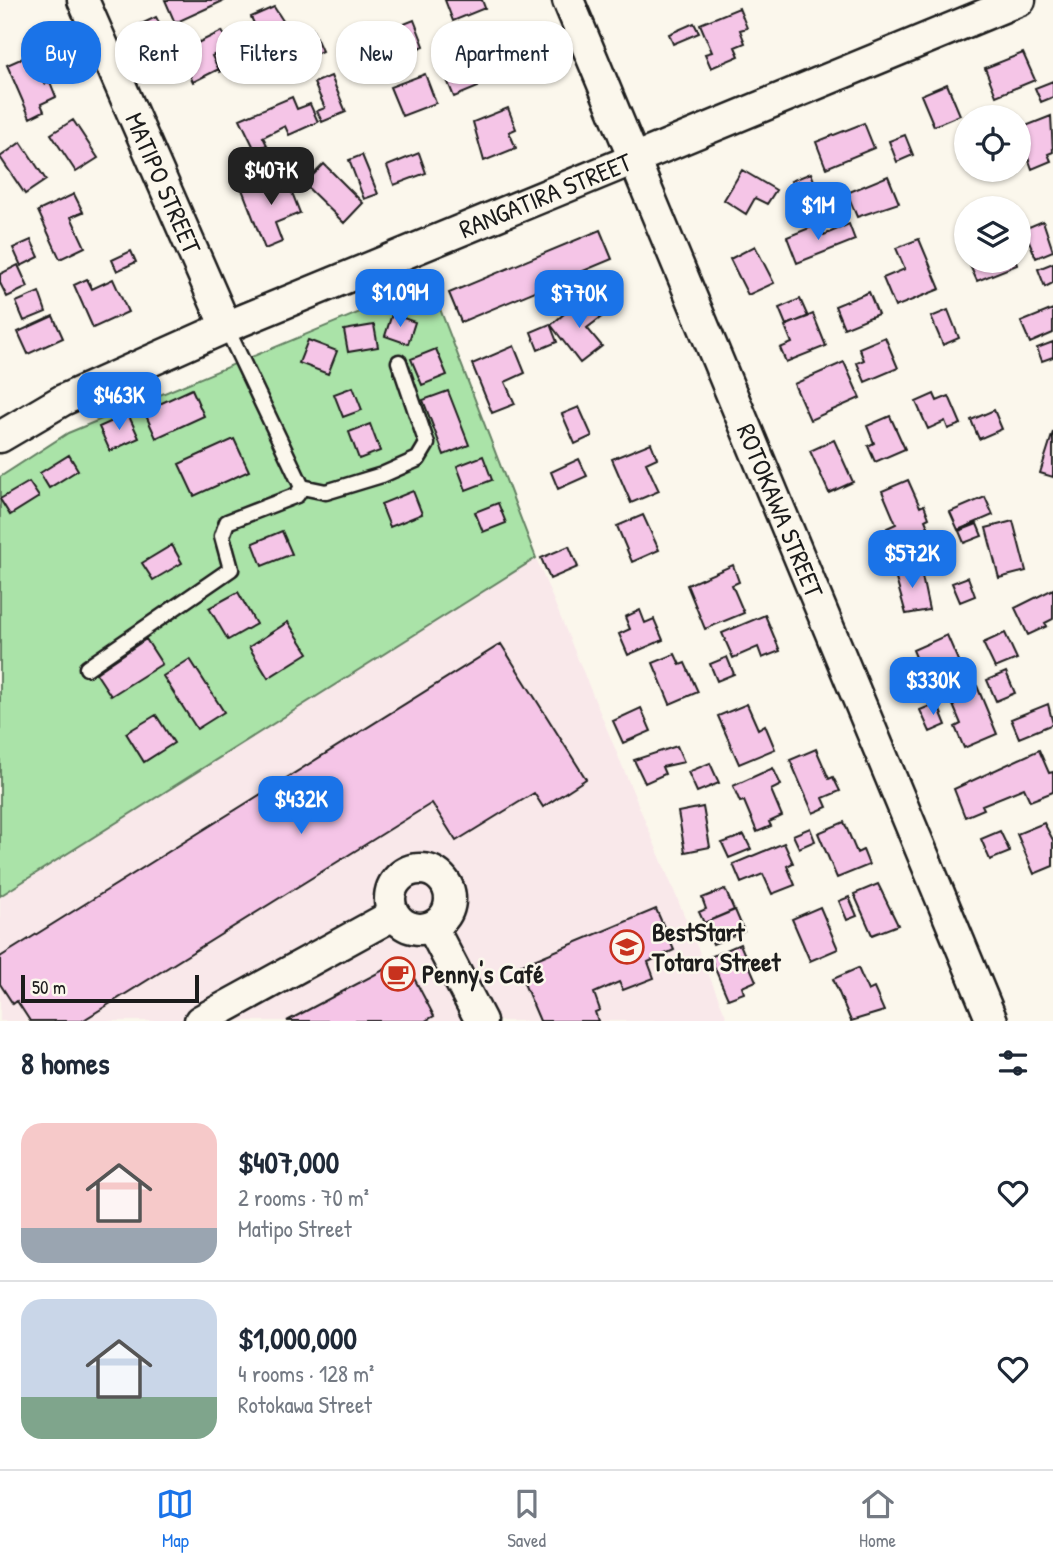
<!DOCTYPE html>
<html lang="en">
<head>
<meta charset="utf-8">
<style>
	body { margin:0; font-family:"Patrick Hand",sans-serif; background:#f2f2f3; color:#1f2937; height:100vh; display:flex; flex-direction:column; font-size:26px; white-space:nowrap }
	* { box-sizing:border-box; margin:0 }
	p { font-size:23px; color:#747a83 }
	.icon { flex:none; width:38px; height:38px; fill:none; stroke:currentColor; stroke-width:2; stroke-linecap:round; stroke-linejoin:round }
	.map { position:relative; height:1021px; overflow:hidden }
	.sheet { display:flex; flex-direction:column; background:#fff; flex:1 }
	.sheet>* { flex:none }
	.guide { position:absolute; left:21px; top:21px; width:700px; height:63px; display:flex; gap:14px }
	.fabs { position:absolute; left:954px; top:105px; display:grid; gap:14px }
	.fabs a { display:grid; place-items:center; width:77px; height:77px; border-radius:50%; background:#fff; box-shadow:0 2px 5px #0004; font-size:35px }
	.scale { position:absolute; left:21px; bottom:18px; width:178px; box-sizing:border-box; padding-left:7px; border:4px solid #1c1c1c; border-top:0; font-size:19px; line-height:24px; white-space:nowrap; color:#1c1c1c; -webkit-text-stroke:5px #fbf7ec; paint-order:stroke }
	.price { position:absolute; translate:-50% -60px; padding:0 16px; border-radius:14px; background:#1a73e8; color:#fff; font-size:23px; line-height:46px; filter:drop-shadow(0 2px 4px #0008) }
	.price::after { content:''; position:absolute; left:50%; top:42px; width:21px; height:16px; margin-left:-10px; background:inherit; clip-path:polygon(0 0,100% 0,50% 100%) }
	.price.active { background:#222; color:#fff }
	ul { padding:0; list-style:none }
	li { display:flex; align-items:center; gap:21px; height:175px; padding:0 21px }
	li+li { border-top:2px solid #e0e1e3 }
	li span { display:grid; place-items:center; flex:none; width:196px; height:140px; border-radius:21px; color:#555 }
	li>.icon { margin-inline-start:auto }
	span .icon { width:84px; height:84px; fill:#fffc; stroke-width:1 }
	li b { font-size:30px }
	h2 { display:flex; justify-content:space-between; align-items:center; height:84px; padding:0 21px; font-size:30px }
	.pill { padding:0 24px; border-radius:28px; background:#fff; box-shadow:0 2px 5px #0004; font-size:24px; line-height:63px }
	.pill.active { background:#1a73e8; color:#fff }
	.tab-bar { display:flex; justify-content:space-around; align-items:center; height:98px; border-top:2px solid #e0e1e3; background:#fff; font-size:19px; color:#747a83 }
	.tab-bar a { display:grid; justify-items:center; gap:4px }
	.tab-bar .active { color:#1a73e8 }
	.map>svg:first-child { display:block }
</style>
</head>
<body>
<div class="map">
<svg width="1053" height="1021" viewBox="0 0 1053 1021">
	<rect width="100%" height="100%" fill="#fbf7ec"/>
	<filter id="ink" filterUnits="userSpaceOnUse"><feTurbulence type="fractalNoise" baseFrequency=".0143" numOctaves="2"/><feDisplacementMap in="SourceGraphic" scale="14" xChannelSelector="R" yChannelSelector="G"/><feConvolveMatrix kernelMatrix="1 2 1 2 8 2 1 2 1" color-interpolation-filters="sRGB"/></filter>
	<g filter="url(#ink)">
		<path fill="#f9e8ea" d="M536,558L728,1021H0V896Z"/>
		<path fill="#aae3a8" stroke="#638062" stroke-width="2" d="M430,283L536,558L0,896V477L68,433Z"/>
		<path fill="#f5c5e7" stroke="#1c1c1c" stroke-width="2" d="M165,0H225L175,23Z
			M445,0H482L485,8L453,21Z
			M274,7L289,30L262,41L251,17Z
			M739,8L747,28L740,30L745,43L735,47L739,56L711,68L705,54L712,52L700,24Z
			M156,17L164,32L144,41L137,26Z
			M414,20L424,46L374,66L364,40Z
			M694,23L699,33L673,44L669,34Z
			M312,29L322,51L298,62L288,39Z
			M222,31L230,47L212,56L219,69L193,82L179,52Z
			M240,42L248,59L220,72L212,56Z
			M478,47L484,62L470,67L478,87L454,97L440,63Z
			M1023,53L1035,80L996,96L985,68Z
			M32,54L45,84L50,82L56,97L41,104L44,111L30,118L7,65Z
			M425,74L436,103L402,116L390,87Z
			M331,76L346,112L322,122L317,111L325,108L314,83Z
			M1053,81V97L1041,102L1035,88Z
			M947,84L960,115L934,126L921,95Z
			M292,97L297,109L310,104L318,122L289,135L285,126L263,137L267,145L255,150L240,119Z
			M508,108L516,129L509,132L516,148L484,161L473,122Z
			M1051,116L1053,152L1048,154L1051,161L1032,169L1018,129Z
			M73,120L98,158L76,172L51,134Z
			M864,123L874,148L826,168L816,142Z
			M905,135L913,155L897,162L889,141Z
			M21,142L46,180L25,194L0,157Z
			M419,153L426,173L394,185L387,166Z
			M362,155L378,194L364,199L349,160Z
			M324,164L363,203L344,223L304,184Z
			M742,170L776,190L767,204L755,198L746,214L724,200Z
			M284,172L300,213L275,223L282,242L265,249L242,189Z
			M811,173L820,196L801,204L791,181Z
			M888,176L899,203L857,217L847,193Z
			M74,194L83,212L71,217L85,247L60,259L38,211Z
			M1043,221L1053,251L1036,258L1024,229Z
			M819,224L824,235L849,224L855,240L797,263L787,237Z
			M600,230L612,259L461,322L449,293Z
			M919,239L940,289L895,307L883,278L905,269L896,248Z
			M31,240L39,257L21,266L13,248Z
			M755,246L774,283L748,295L730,259Z
			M131,251L136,262L117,271L112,260Z
			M968,261H1016L1017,265L977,281Z
			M1053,263V283L1045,287L1038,269Z
			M18,265L28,287L7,297L0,283V274Z
			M87,279L92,289L113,279L128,312L93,328L74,285Z
			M39,292L46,312L24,321L16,302Z
			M869,292L878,314L844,328L835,306Z
			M591,299L604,315L587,328L602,346L580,363L551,325L571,308L574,312Z
			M800,299L808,317L786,325L779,308Z
			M1053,309V333L1030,343L1021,322Z
			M948,310L959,338L943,345L931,317Z
			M392,314L415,322L408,344L385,336Z
			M813,314L826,346L786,362L780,348L792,343L785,326Z
			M53,316L63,338L28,354L18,332Z
			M550,324L557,342L538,350L531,332Z
			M374,325L378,347L348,352L344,330Z
			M885,337L898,368L865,382L857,363L864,360L859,348Z
			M308,340L337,351L328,374L299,363Z
			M1053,342V357L1042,361L1037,348Z
			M514,346L525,373L505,382L515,404L492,413L472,364Z
			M436,349L447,375L422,385L411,359Z
			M844,362L860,398L810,420L794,384Z
			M353,387L362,410L343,417L334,394Z
			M192,389L204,416L156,438L144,411Z
			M448,391L469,445L444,455L423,400Z
			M934,394L937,401L949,396L961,424L948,429L945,421L928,429L916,402Z
			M579,407L592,436L575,444L562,414Z
			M994,410L1002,429L979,439L971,420Z
			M128,414L139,438L110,451L99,427Z
			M890,416L905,449L875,462L868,446L874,443L867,426Z
			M370,424L380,451L359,459L349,432Z
			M1053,432V477L1040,473Z
			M234,439L249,471L194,496L179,464Z
			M834,440L853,482L829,493L810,451Z
			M651,443L657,458L646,463L659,491L631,503L612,459Z
			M69,455L78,470L49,488L40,473Z
			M483,456L492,480L466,490L457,466Z
			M579,459L587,476L558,489L551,472Z
			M908,480L920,507L924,505L929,518L925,520L931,534L905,545L903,540L894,544L887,528L896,524L882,491Z
			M29,482L39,497L10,515L0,499Z
			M413,491L422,514L390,527L381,504Z
			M985,497L993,515L958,530L950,512Z
			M498,503L506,523L483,532L475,512Z
			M643,515L659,550L632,562L617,526Z
			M1013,521L1026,571L999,578L986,528Z
			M977,524L982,536L964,543L959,531Z
			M282,531L292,554L262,566L253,543Z
			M172,545L182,563L153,580L142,563Z
			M569,546L578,567L550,579L541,558Z
			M733,565L739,582L732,585L744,613L705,629L687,585Z
			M920,567L929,610L906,614L894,572Z
			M968,577L975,596L960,602L952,583Z
			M1053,589V619L1045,623L1047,626L1028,635L1015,608Z
			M238,592L256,624L228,640L209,608Z
			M640,610L645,623L654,619L663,640L628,655L619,634L630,629L625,617Z
			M765,615L780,651L762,658L758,647L733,658L722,633Z
			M288,622L308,653L268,678L249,647Z
			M1005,633L1017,659L995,668L983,643Z
			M947,635L963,672L920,690L915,677L923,674L913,650Z
			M146,639L162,664L111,696L96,673Z
			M501,644L586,779L543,807L534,793L456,841L432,803L82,1021H30L17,1001L13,1004L0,984V957Z
			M675,654L680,665L685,663L698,692L670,704L653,663Z
			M727,657L734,674L717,681L710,664Z
			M190,659L224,712L197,729L163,676Z
			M1006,672L1015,693L996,701L987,680Z
			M977,686L997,734L964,748L955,727L961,724L950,698Z
			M937,703L946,725L930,732L920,710Z
			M747,704L758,729L765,725L775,749L739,764L718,716Z
			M1048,704L1053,724L1019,738L1011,719Z
			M641,708L651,731L623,743L613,721Z
			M156,715L174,743L144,762L126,733Z
			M677,746L684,762L662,767L665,774L645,783L634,760Z
			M816,749L829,779L833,777L840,791L823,798L827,807L813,813L790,760Z
			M1039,750L1049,773L1053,772V792L1030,801L1024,788L982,805L984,809L965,817L954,789Z
			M710,763L719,783L697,792L688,772Z
			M773,768L781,785L771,790L782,816L769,822L771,826L757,832L744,801L740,802L733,786Z
			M703,807L710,847L685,852L678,812Z
			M844,822L857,853L863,850L869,865L837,878L818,833Z
			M1044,823L1053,840V866L1034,874L1017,834Z
			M810,828L815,841L799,848L793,835Z
			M1000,831L1010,852L990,860L981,839Z
			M744,835L751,849L729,858L722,843Z
			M784,843L793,863L787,866L795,885L772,894L763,874L741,883L733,864Z
			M878,884L898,925L872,935L854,894Z
			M725,889L734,910L704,923L699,912L706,909L702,898Z
			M849,897L857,916L847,920L839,901Z
			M820,907L838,949L810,961L792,919Z
			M656,909L674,950L648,962L654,978L623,990L619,982L594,993L600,1010L595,1012L598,1021H540L517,967Z
			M735,910L744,931L713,944L704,923Z
			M740,944L756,981L742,987L744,993L728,999L710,957Z
			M404,959L434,1016L425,1021H287Z
			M858,968L868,991L874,988L884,1011L851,1021L833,979Z"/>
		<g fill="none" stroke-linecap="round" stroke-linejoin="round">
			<defs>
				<path id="lane" d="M302,487L326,492L382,475L418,459L427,444L399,362
					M87,668L231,569L222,536L227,522L297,495L302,487L226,327"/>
				<g id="street">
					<path id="s1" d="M83,0L226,327"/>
					<path id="s2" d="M568,0L992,1021"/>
					<path id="s3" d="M0,437L63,400L226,327L1020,0"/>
					<circle cx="420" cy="899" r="30"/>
					<path d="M432,927L481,1021"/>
					<path d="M200,1021L393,915"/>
				</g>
			</defs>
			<use href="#lane" stroke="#1c1c1c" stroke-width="19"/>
			<use href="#street" stroke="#1c1c1c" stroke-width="35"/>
			<use href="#lane" stroke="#fbf7ec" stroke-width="14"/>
			<use href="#street" stroke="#fbf7ec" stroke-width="30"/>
		</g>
	</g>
	<defs>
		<symbol id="school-ring" viewBox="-11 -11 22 22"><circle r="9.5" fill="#fbf7ec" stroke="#c8321e" stroke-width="1.5"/><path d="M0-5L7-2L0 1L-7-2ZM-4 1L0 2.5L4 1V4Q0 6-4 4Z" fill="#c8321e"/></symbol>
		<symbol id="cafe-ring" viewBox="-11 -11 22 22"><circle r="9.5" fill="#fbf7ec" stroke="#c8321e" stroke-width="1.5"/><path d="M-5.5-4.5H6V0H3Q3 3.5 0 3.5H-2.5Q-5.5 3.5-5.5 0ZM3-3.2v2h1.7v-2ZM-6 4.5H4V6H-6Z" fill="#c8321e"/></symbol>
	</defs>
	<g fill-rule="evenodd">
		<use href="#school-ring" x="608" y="928" width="38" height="38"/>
		<use href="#cafe-ring" x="379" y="955" width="38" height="38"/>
	</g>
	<g text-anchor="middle" stroke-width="5" stroke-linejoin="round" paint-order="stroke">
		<g font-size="26" fill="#1c1c1c" stroke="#fbf7ec">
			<text dy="9" stroke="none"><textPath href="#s1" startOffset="200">MATIPO STREET</textPath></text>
			<text dy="9" stroke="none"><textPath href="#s3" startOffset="597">RANGATIRA STREET</textPath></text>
			<text dy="9" stroke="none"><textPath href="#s2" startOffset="553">ROTOKAWA STREET</textPath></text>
		</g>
		<g font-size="26" font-weight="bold" fill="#1c1c1c" stroke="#fbf7ec" text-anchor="start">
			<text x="652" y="941">BestStart<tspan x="652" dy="30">Totara Street</tspan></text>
			<text x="422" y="983">Penny's Café</text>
		</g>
	</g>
</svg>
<div class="fabs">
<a><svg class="icon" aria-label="locate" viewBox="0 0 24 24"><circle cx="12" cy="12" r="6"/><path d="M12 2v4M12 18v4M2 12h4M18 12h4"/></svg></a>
<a><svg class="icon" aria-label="layers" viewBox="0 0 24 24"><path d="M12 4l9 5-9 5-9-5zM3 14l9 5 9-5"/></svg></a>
</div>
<div class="scale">50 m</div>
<b class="price active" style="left:271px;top:207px">$407K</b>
<b class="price" style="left:818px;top:242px">$1M</b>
<b class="price" style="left:400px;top:329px">$1.09M</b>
<b class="price" style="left:579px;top:330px">$770K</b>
<b class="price" style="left:119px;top:432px">$463K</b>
<b class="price" style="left:912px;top:590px">$572K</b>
<b class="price" style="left:933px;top:717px">$330K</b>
<b class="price" style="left:301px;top:836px">$432K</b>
<div class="guide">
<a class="pill active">Buy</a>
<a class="pill">Rent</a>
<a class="pill">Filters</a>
<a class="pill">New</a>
<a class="pill">Apartment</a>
</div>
</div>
<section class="sheet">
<h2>8 homes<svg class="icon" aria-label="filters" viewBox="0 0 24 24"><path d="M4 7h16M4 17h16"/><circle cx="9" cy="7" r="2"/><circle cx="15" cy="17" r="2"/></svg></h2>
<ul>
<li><span style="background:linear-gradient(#f6c9c9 75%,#9aa5b1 0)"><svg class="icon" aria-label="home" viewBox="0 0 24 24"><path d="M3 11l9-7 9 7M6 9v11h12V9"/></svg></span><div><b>$407,000</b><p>2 rooms · 70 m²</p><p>Matipo Street</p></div><svg class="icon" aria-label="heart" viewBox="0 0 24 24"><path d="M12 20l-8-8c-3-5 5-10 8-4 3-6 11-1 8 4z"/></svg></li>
<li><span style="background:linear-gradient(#c9d6e8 70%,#7fa58c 0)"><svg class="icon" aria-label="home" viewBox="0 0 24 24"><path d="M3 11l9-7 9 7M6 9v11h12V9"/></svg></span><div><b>$1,000,000</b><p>4 rooms · 128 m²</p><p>Rotokawa Street</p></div><svg class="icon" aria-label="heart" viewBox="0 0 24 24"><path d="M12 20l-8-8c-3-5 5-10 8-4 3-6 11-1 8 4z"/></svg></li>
</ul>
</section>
<nav class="tab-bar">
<a class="active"><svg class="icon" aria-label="map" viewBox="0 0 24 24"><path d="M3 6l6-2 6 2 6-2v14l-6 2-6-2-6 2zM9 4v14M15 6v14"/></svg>Map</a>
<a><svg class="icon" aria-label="saved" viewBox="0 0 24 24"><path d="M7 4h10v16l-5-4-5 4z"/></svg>Saved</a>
<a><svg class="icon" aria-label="home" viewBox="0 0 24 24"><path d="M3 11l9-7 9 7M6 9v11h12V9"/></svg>Home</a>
</nav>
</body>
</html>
